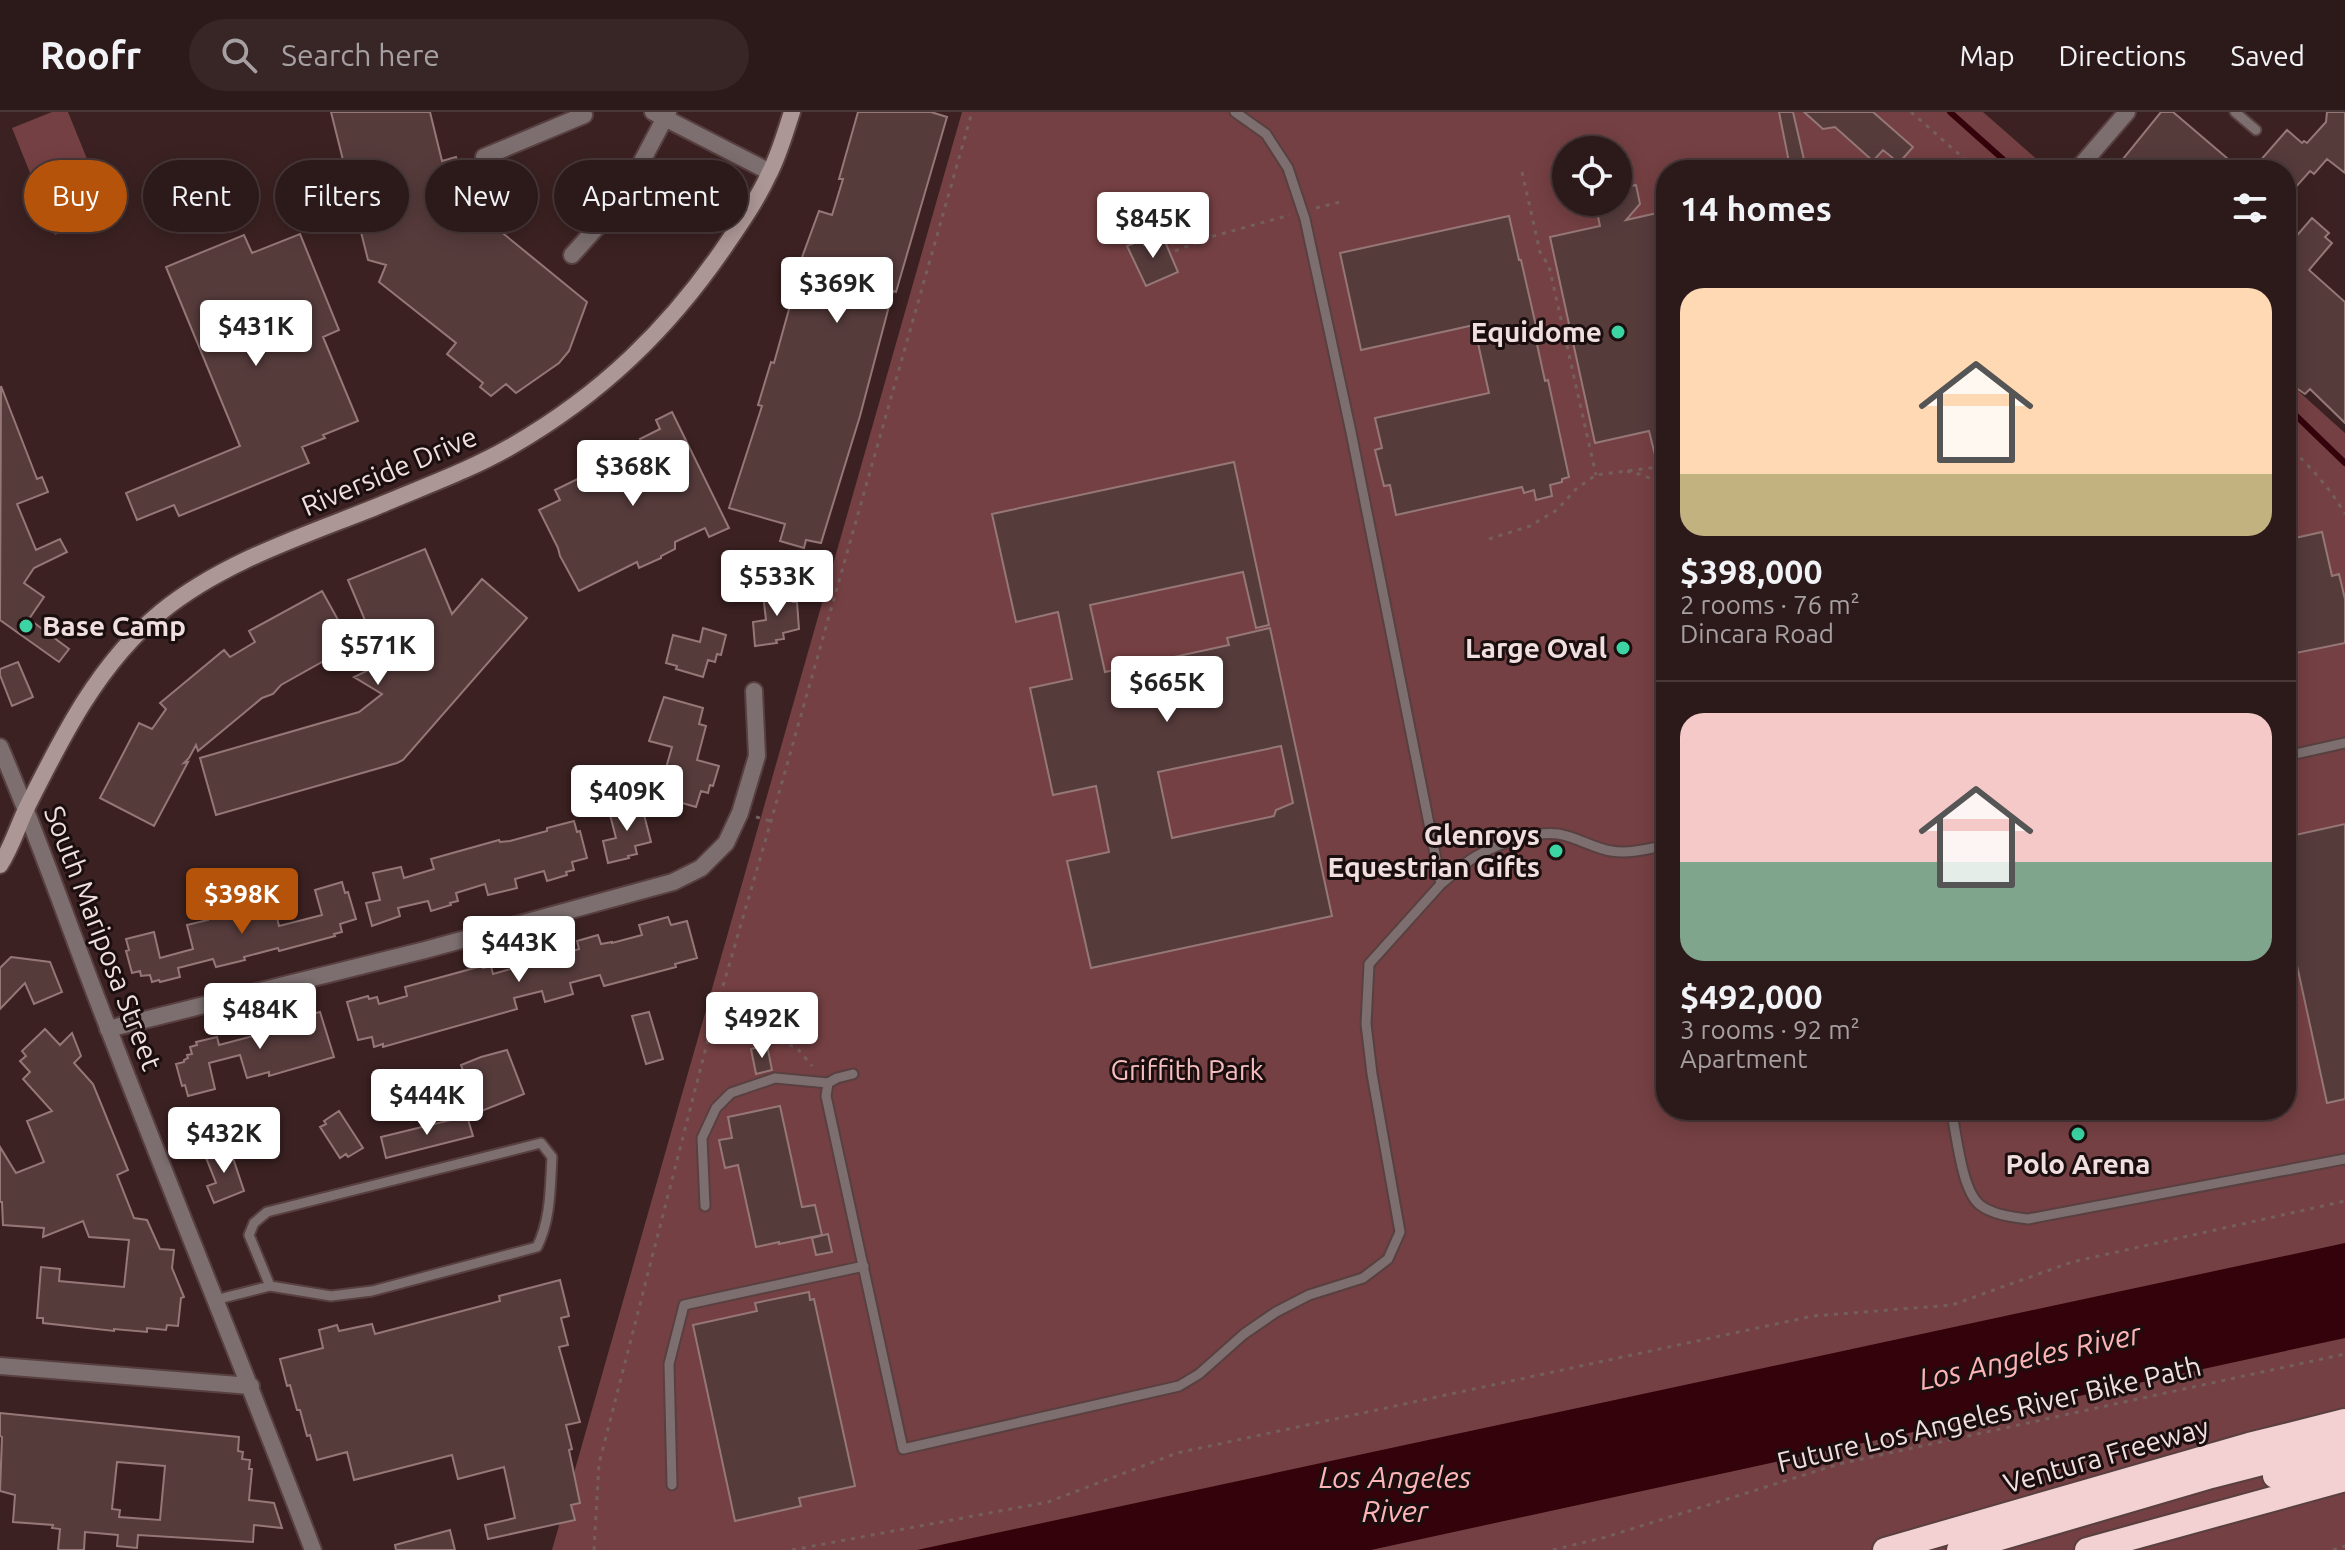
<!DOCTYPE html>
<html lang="en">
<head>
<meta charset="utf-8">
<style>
	body { margin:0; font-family:Ubuntu,sans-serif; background:#382627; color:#f1f3f6; height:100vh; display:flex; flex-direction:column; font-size:30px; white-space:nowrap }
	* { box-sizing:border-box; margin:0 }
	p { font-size:26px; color:#a6a0a2 }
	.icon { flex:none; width:44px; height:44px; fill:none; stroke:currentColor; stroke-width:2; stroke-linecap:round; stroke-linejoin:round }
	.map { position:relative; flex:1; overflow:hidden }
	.panel { position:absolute; left:1656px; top:48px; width:640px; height:960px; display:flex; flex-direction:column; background:#2c191a; border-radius:32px; box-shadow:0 4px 20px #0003,0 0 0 2px #483839 }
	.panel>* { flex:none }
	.guide { position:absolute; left:24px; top:48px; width:760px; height:72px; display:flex; gap:16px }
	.fabs { position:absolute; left:1552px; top:24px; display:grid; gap:16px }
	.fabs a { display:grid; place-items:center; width:80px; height:80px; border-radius:50%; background:#2c191a; box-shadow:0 4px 20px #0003,0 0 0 2px #483839; font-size:40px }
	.price { position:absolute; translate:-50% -68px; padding:0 18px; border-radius:8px; background:#fff; color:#222; font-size:26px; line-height:52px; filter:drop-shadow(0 2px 4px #0008) }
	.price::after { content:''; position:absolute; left:50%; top:48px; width:24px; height:18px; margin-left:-12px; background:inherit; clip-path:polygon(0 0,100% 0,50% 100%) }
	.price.on { background:#b45309; color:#fff }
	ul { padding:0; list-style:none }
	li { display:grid; align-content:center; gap:16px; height:424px; padding:0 24px }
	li+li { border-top:2px solid #483839 }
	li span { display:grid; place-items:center; height:248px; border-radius:24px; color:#555 }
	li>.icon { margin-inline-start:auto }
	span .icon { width:144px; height:144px; fill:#fffc; stroke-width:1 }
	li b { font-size:34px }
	h2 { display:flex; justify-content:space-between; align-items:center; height:96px; padding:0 24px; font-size:34px }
	.tag { padding:0 28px; border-radius:36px; background:#2c191a; box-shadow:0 4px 20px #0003,0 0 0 2px #483839; font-size:28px; line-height:72px }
	.tag.on { background:#b45309; color:#fff }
	header { display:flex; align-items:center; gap:48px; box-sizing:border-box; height:112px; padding:0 40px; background:#2c191a; border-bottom:2px solid #483839 }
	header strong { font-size:38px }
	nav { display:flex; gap:44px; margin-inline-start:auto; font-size:28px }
	.search { width:560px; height:72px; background:#382627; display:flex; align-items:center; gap:20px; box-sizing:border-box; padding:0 28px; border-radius:44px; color:#a6a0a2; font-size:30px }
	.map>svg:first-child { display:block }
</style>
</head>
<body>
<header>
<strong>Roofr</strong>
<div class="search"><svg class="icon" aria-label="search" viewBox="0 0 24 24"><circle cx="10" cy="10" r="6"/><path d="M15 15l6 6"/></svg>Search here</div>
<nav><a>Map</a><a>Directions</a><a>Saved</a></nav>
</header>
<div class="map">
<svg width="2345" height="1438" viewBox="0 0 2345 1438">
	<rect width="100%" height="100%" fill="#3b2122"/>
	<path fill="#754043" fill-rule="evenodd" d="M52,0H68L109,101L55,123L12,16Z
		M962,0H1983L2049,58H1666V998H2286V268L2345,321V1438H552ZM1566,38H1618V90H1566Z"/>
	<path fill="#33020b" d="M2345,1131V1226L1371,1438H917Z"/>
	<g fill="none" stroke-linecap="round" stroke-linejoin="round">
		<path stroke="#33020b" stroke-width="6" d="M1950,0L2015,58
			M2286,294L2345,351"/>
	</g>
	<path fill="#563b3b" stroke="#967777" stroke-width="2" fill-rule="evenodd" d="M331,0H430L442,49L456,45L462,68L504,102L494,114L587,190L569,239L559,251L516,281L506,272L491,284L480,275L483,271L447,242L456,231L379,170L386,153L368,148Z
		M858,0H931L947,5L896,180L893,179L860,304L821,431L806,428L804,436L780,429L785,412L729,396L762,294L758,293L771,250L774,251L791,190H789L801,148L819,99L832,103L843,67H839Z
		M1779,0H1793L1805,52L1790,55Z
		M1804,0H1873L1913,35L1899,51L1883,38L1873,49L1835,15L1823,17Z
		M2161,0H2173L2241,58H2114Z
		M2327,0H2345V61L2327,47L2314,62L2310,59L2286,86V58H2252L2287,18L2302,31L2304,29L2307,31L2326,10Z
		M1636,73L1640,92L1626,108L1666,99V363H1660L1649,319L1595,331L1550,125L1600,114L1595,90H1618V77Z
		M1509,104L1519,148H1521L1536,214H1533L1545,269L1548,268L1569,365L1562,367V370L1550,373L1552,384L1536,388L1534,378L1524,381L1522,375L1396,403L1390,373L1384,374L1375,338L1382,336L1375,306L1489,281L1474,213L1361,238L1340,141Z
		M2312,106L2329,121L2325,125L2332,131L2309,158L2345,190V311L2310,277L2305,282L2286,269V136Z
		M300,122L339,218L323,225L358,309L323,323L325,326L302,335L309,351L179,404L174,393L137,408L126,381L240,334L166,155L244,123L252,141Z
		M1163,125L1178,160L1146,174L1127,134L1142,128L1144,133Z
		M1,274L37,367L42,365L48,380L17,392L36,438L60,427L67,440L34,456L24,471L44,485L29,507L69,537L59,550L0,508Z
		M672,300L729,416L709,425L705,416L675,430V437L661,444V446L639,456L637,450L579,479L560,444L558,436L539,398L560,388L555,378L592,360L591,358L611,347L643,332L640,327L660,317L656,308Z
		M1234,350L1269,513L1256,516L1243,460L1090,493L1105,560L1229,533L1227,526L1270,516L1332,804L1091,856L1067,749L1109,740L1096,674L1053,683L1030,576L1072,567L1058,500L1016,510L992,402ZM1281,634L1293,691L1276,698L1274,704L1172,726L1158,660Z
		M2322,420L2332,464L2339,462L2345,487V531L2286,543V428Z
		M425,437L452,502L482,467L527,506L403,648L397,651L216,703L200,646L359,600L382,582L354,565L383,551L348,468Z
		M322,479L352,533L281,573L273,582L262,586L198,639L196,633L189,646L184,651L188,650L154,714L100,686L139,611L152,617L166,597L160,591L224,538L230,545L255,530L249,519Z
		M792,479L793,490H797L799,517L783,521L784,527L776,528L777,531L755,534L753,510L766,508L763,482Z
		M703,516L726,523L721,543L717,542L715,550L708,548L703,565L676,557L677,554L666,551L673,523L700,530Z
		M18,550L33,585L12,594L0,563V557Z
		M664,585L703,596L699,612L706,614L697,648L719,654L713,674L710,673L708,681L701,679L696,695L658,684L672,635L649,629Z
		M641,691L651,730L635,734L637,742L628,744L629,746L608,751L603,729L616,726L609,699Z
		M574,709L577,720L580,719L587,746L572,750L574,758L566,760L567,763L547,769L544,759L515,767L517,776L488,783L485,772L456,781L458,789L450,791L451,793L431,799L428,789L398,796L400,804L372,814L366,791L380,788L373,761L401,755L404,766L434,757L431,747L499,728L500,730L510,729L547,719V716Z
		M2345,712V987L2327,991L2286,803V725Z
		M342,770L345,781L348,780L356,807L340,812L342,820L334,822L335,824L279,839L278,836L244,845L245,848L216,855L213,847L178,856L180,865L160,870L159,868L152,870L150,863L141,864L140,859L132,861L126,839L129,838L126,827L154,820L160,846L193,837L187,813L208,808V804L273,789L279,814L322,803L315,778Z
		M668,805L671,813L687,809L697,846L675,852L676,855L604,874L600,863L570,871L573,882L545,890L542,879L514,886L517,897L383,935V932L374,935L372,925L358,928L347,890L368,884L369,887L377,885L379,892L407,884L405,875L482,854L483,856L491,854L493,862L521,854L519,845L540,839L541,842L548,840L550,846L579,837L577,829L598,823L601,832L612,830V831L642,823L639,813Z
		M11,845L50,850L62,880L34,892L25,871L0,897V856Z
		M311,900L312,902L320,900L334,945L269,964V960L247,966L240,943L209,951L215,977L188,984L185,973L182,974L176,952L184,950V948L188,946L187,943L192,942L190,935L197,933L196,930L217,925L219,933L253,924L251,916L260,913Z
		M649,900L663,947L646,952L632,904Z
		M45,917L60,933L72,921L81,944L74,951L93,972L128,1058L117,1063L134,1106L147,1108L160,1137L174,1138L172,1156L184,1185L181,1186L178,1214L167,1213L166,1218L147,1216V1220L114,1217V1219L43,1211V1206H37L41,1155L60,1157L59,1169L124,1175L129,1128L89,1125L83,1109L43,1125L44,1116L3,1113L2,1090H0V1035L16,1061L44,1050L27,1009L52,999L23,967L30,960L20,949L26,944L22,939Z
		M767,933L772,958L756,962L751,937Z
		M507,938L524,982L479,1000L461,953L481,945Z
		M780,994L802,1095L815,1093L822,1123L779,1132V1130L756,1135L738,1053L725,1056L719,1028L732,1026L728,1005Z
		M339,999L363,1036L348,1045L346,1042L340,1046L320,1015L326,1012L324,1009Z
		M467,1004L473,1024L386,1046L381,1025Z
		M229,1034L244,1079L214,1091L207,1074L216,1071L205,1043Z
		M828,1122L832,1140L816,1143L812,1126Z
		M560,1168L569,1204L561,1206L568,1233L559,1235L580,1310L566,1313L572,1337L569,1338L580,1391L571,1393L575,1408L488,1427L485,1413L515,1406L504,1355L458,1367L452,1343L354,1368L347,1340L317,1348L310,1323L307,1324L300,1298H297L290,1273L287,1274L280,1247L323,1236L319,1218L337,1213L339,1219L372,1212L375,1222L500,1189L499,1184Z
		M809,1180L810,1188L814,1187L855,1374L799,1386L801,1394L735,1409L693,1213L757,1199L755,1191Z
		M0,1301L239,1325L238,1339L243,1340L242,1347L250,1348L249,1357H252L249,1388L274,1391L282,1416L254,1413L253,1430L138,1423L137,1436L117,1434L118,1423L85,1420L84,1438H58L60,1417L52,1416L53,1413L13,1410L15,1383L0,1379L2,1325L0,1324ZM117,1350L165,1354L160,1408L119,1405L120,1398L112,1397Z
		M450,1418L455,1438H396L395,1433Z"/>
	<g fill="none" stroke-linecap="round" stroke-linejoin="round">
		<defs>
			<path id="service" d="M2235,0L2256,18
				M2088,45L2104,58
				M2286,121L2288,119
				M2286,644L2345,631
				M1441,772C1452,763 1463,752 1475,745C1497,732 1532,719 1558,722C1577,725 1593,736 1611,739C1629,742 1648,737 1666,733
				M853,962L837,966L828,971L826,984L903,1337L1179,1274L1199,1262L1244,1222L1276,1200L1309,1183L1363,1166L1388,1147L1400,1120L1372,962L1366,912L1369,852L1441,772L1351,320L1305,107L1288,56L1266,22L1235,0
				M1951,998C1957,1022 1961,1078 1980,1093C1993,1103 2013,1105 2028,1107L2345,1047
				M705,1094L702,1026L716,996L731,981L775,966L828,971
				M215,1188L270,1174L331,1184L372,1179L537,1135C551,1107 550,1076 552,1045L541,1031L267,1100L254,1111L249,1123L270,1174
				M672,1373L669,1252L684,1193L864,1154"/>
			<path id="minor" d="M653,0L770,60
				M484,45L584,3
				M2077,58L2127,0
				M572,143L622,87L668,0
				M0,635C40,728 72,824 109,918C176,1092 247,1264 313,1438
				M108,917L425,838L673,770L701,756L726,731L740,701L757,644L754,579
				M0,1254L251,1274"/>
			<path id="secondary" d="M0,753C12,735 18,713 28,693C63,623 99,551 161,500C225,448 307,423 383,392C425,374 470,358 510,335C601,283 670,216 728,130C743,108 758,86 769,62C779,43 785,21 792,0"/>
			<path id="motorway" d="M2275,1364L2345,1347
				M1885,1438L2249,1333L2345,1309
				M1959,1438L2211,1364L2345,1330
				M2087,1438L2345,1367"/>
		</defs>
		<use href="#service" stroke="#583f40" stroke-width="13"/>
		<use href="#minor" stroke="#583f40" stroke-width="20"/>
		<use href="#secondary" stroke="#583f40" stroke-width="20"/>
		<use href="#motorway" stroke="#583f40" stroke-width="28"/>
		<path stroke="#755e5e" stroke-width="3" stroke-dasharray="4 6" stroke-linecap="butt" d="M1911,0L1977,58
			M1522,60L1540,140L1549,154L1596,363
			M1316,96L1340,90
			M1175,139L1214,124L1290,103
			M2286,332C2309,353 2330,376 2345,402
			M1627,359L1643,363L1666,374
			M1489,427L1530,414L1557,398L1576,377L1596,363L1666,354
			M756,705L771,709
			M712,912L796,935L812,954
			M594,1438L599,1352L712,912L771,709L972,0
			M792,1438L1048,1390L1177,1341L1813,1204L1952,1193L2072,1150L2345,1089
			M1553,1438L1606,1425L1839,1352L2345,1242
			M2333,1438L2345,1434"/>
		<use href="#service" stroke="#7d6f6f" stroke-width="9"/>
		<use href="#minor" stroke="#7d6f6f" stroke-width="16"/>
		<use href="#secondary" stroke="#ad9696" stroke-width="16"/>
		<use href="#motorway" stroke="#f3d0d1" stroke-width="24"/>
	</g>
	<g fill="#3cd4a3" stroke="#1a0e0f" stroke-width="3">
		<circle cx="1618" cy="220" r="8"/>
		<circle cx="26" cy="514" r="8"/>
		<circle cx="1623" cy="536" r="8"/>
		<circle cx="1556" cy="739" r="8"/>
		<circle cx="2078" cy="1022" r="8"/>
	</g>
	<g text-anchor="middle" stroke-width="6" stroke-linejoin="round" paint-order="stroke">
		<g font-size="28" font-weight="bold" fill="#f1dfdf" stroke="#1a0e0f" text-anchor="end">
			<text x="1602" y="230">Equidome</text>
			<text x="42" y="524" text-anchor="start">Base Camp</text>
			<text x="1607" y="546">Large Oval</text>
			<text x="1540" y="733">Glenroys<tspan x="1540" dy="32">Equestrian Gifts</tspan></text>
			<text x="2078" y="1062" text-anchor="middle">Polo Arena</text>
		</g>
		<g font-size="28" fill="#f1dfdf" stroke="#1a0e0f">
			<text transform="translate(389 359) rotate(-23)" y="10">Riverside Drive</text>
			<text transform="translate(103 826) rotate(69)" y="10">South Mariposa Street</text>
			<text transform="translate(1989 1302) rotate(-13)" y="10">Future Los Angeles River Bike Path</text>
			<text transform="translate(2106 1343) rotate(-16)" y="10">Ventura Freeway</text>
		</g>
		<g font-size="28" fill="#f5bdbe" stroke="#1a0e0f">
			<text x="1187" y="968">Griffith Park</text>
		</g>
		<g font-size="30" font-style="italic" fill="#feb4b7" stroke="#1a0e0f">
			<text transform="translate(2030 1245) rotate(-12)" y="10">Los Angeles River</text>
			<text x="1395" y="1376">Los Angeles<tspan x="1395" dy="34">River</tspan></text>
		</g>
	</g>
</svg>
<div class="fabs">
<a><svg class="icon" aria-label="locate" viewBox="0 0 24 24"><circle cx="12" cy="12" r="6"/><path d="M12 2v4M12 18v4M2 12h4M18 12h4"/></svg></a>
</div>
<b class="price" style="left:1153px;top:148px">$845K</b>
<b class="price" style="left:837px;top:213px">$369K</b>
<b class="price" style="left:256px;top:256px">$431K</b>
<b class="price" style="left:633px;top:396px">$368K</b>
<b class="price" style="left:777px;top:506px">$533K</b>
<b class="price" style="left:378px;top:575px">$571K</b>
<b class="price" style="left:1167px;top:612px">$665K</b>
<b class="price" style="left:627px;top:721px">$409K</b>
<b class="price on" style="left:242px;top:824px">$398K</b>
<b class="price" style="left:519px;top:872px">$443K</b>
<b class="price" style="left:260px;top:939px">$484K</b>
<b class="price" style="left:762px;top:948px">$492K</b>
<b class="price" style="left:427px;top:1025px">$444K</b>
<b class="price" style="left:224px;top:1063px">$432K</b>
<div class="guide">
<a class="tag on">Buy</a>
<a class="tag">Rent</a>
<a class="tag">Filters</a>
<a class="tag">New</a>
<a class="tag">Apartment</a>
</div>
<section class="panel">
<h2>14 homes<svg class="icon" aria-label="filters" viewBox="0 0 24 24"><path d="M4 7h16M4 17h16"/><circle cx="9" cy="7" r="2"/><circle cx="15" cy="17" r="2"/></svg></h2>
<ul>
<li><span style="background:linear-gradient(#ffd9b3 75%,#c2b280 0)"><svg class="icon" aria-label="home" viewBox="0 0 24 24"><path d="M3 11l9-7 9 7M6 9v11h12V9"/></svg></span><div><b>$398,000</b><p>2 rooms · 76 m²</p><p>Dincara Road</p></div></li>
<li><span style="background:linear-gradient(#f6c9c9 60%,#7fa58c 0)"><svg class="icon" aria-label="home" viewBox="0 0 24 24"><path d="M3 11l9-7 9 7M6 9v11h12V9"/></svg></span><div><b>$492,000</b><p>3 rooms · 92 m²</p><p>Apartment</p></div></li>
</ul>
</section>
</div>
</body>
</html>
